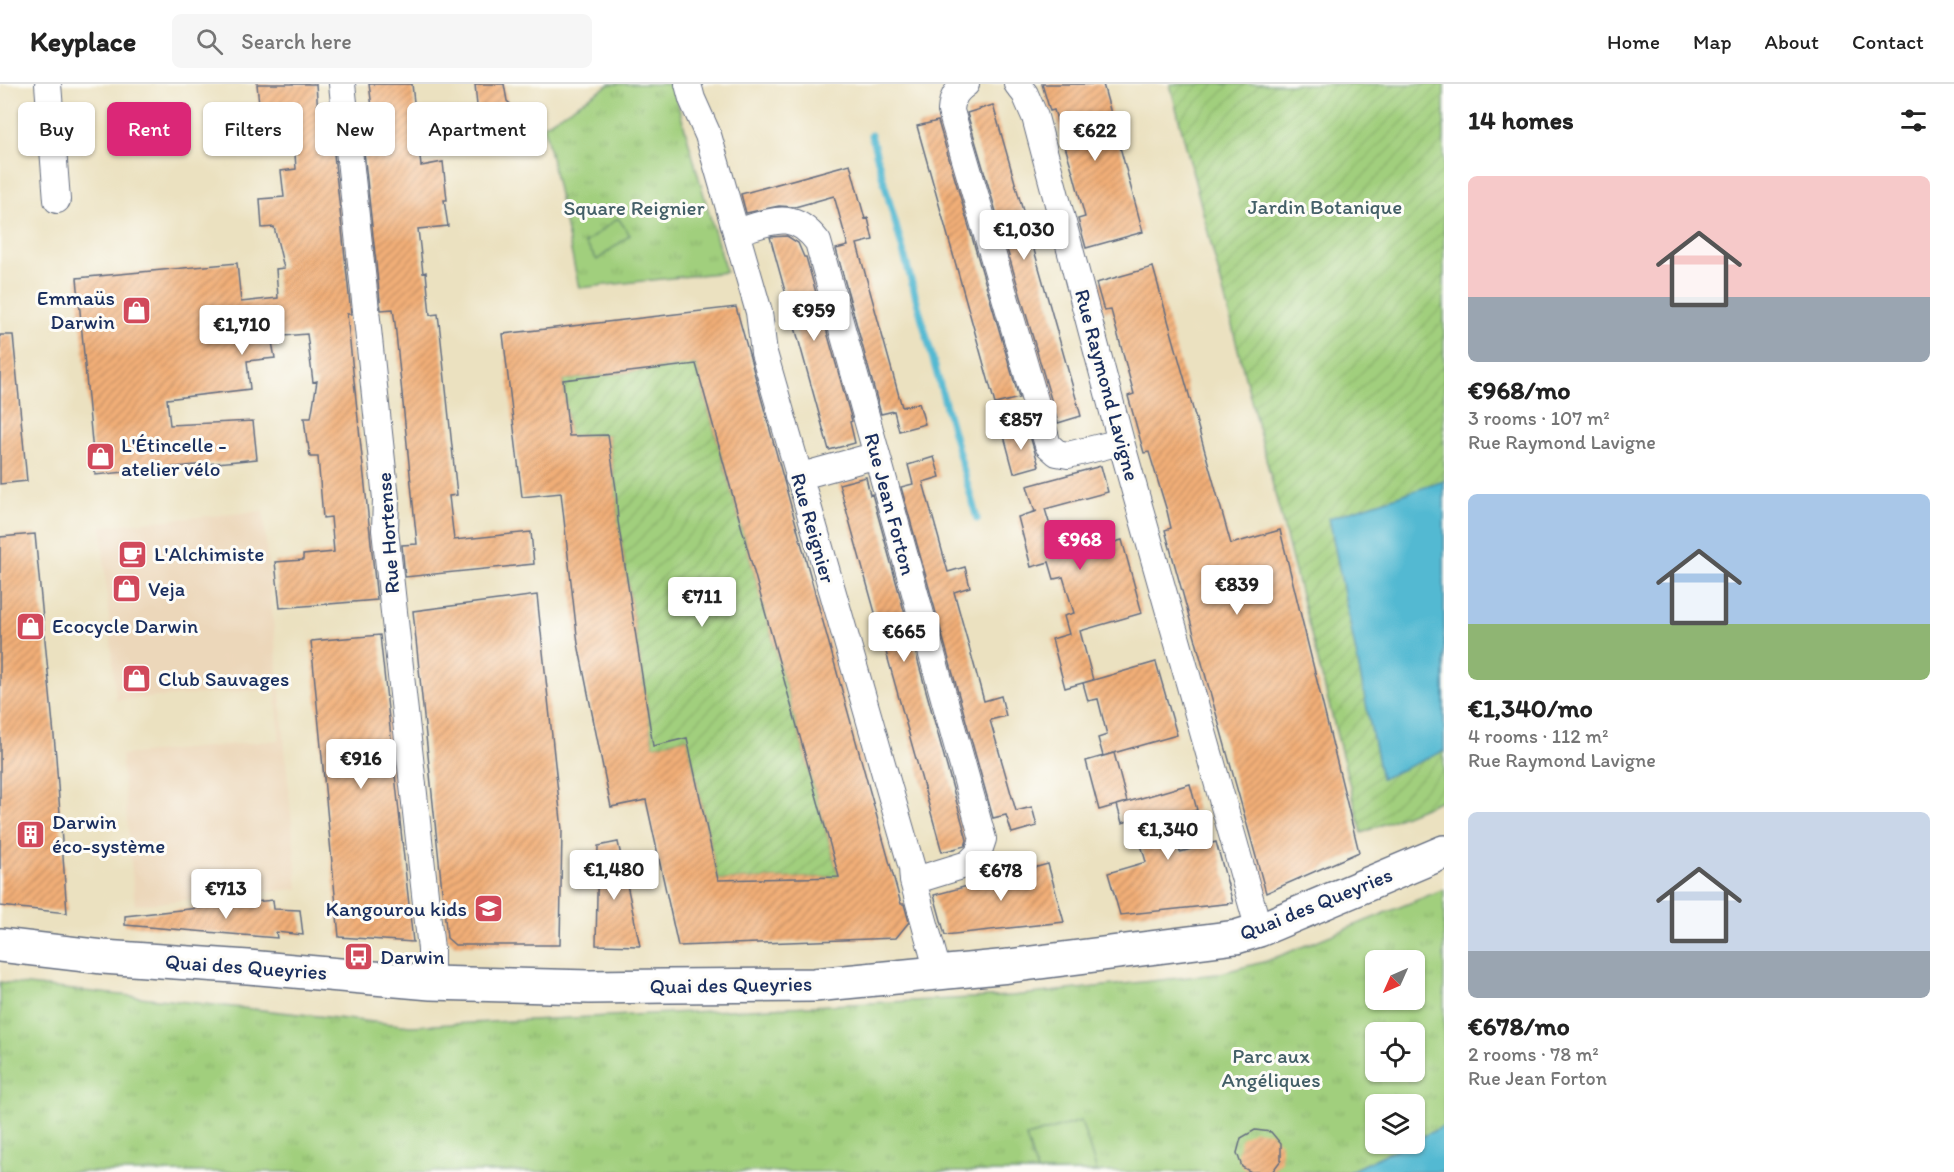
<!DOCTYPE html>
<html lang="en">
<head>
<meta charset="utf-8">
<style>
	body { margin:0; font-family:Itim,sans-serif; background:#f6f6f6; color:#222; height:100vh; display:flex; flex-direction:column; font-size:22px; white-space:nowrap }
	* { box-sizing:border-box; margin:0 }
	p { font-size:20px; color:#767676 }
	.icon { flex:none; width:33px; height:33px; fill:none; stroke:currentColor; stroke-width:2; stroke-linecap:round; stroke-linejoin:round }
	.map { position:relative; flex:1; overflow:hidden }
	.side { display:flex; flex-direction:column; background:#fff; width:510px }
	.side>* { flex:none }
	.banner { position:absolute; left:18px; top:18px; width:570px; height:54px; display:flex; gap:12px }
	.needle { width:39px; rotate:225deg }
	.tools { position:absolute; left:1365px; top:866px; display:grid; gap:12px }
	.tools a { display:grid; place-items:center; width:60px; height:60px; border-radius:9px; background:#fff; box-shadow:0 2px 4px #0004; font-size:30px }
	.price { position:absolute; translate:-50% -51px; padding:0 14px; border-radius:6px; background:#fff; color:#222; font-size:20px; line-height:39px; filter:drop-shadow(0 2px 3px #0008) }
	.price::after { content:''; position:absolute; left:50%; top:36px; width:18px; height:14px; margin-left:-9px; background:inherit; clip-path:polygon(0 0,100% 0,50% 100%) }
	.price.on { background:#db2777; color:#fff }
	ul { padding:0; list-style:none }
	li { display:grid; align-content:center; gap:12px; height:318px; padding:0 24px }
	li span { display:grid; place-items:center; height:186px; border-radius:9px; color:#555 }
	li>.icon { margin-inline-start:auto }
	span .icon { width:108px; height:108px; fill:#fffc; stroke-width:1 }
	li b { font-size:26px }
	h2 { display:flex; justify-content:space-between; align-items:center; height:72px; padding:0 24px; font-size:26px }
	.tag { padding:0 21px; border-radius:9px; background:#fff; box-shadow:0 2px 4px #0004; font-size:21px; line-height:54px }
	.tag.on { background:#db2777; color:#fff }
	header { display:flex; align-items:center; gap:36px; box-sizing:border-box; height:84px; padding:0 30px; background:#fff; border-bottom:2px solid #e0e0e0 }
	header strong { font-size:28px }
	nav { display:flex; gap:33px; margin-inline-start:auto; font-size:21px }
	.search { width:420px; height:54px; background:#f6f6f6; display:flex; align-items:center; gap:15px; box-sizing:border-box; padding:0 21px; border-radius:9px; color:#767676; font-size:22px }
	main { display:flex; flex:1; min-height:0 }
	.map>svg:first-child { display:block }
</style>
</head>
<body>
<header>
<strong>Keyplace</strong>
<div class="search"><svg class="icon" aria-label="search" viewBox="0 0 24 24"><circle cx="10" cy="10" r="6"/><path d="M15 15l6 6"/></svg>Search here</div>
<nav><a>Home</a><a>Map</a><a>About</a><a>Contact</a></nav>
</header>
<main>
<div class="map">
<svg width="1444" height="1088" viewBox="0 0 1444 1088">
	<defs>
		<pattern id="park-tufts" width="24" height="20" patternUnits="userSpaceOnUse" patternTransform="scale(1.5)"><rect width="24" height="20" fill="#a1cf7d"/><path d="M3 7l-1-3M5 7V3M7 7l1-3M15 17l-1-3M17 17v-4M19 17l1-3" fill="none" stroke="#8ab26e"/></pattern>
		<pattern id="garden-furrows" width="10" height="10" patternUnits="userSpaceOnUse" patternTransform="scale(1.5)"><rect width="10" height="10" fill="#a1cf7d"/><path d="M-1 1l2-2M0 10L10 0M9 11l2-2" fill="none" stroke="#8ab26e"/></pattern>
		<pattern id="building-hatch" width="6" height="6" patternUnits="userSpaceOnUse" patternTransform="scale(1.5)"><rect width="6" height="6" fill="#f2af77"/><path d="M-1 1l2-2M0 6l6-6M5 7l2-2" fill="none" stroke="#c38f65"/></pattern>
	</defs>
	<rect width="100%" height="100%" fill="#fdfcf7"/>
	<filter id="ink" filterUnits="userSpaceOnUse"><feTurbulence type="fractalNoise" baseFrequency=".0167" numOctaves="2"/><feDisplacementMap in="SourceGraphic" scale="12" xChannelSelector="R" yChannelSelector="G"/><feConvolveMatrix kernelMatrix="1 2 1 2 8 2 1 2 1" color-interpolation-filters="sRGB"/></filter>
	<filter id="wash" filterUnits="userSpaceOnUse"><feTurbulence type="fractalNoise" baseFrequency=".008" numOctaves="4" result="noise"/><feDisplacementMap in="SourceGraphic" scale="24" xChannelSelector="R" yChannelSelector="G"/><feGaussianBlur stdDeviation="1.35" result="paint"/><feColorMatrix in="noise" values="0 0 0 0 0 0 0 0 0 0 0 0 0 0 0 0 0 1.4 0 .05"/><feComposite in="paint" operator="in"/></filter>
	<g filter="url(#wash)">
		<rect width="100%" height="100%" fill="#ebe1c0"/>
		<path fill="#ecd7ba" d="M263,427L298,805L135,821L121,671L280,656L276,605L116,616L101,442Z"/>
		<path fill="url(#park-tufts)" stroke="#5e7f6e" stroke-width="1.5" fill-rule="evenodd" d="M610,0H672L726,188L579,204L544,41Z
			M1444,805V1042L1415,1056L1414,1020H1376V1059H1409L1348,1088H0V898L411,942L1012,912L1217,890L1267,877ZM1376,876H1414V915H1376ZM1376,948H1414V987H1376Z"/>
		<path fill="url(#garden-furrows)" stroke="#5e7f6e" stroke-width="1.5" d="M1170,0H1444V715L1362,749Z
			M696,280L839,793L718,796L687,654L653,662L618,437L616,404L608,351L569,352L563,296Z"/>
		<path fill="#a1cf7d" stroke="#5e7f6e" stroke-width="1.5" d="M618,134L630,151L597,176L585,159Z
			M1081,1037L1097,1088H1037L1026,1053Z"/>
		<path fill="#53b9d2" stroke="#377498" stroke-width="1.5" d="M1444,397V667L1381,695L1329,434Z
			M1444,1042V1088H1348L1409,1059H1414L1415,1056Z"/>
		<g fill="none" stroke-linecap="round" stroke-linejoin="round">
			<path stroke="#53b9d2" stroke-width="7" d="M871,51L977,435"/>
		</g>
		<g id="blocks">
			<path fill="url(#building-hatch)" fill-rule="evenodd" d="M257,0H316L318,28L325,27L329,62L333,61L351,230H347L377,516L280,524L275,478L303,476V471L334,468L331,433L323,434L318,373H310L308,359H307L304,334H311L317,297L313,298L307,250L271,253L275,274L247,277L250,305L167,315L170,341L253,337L257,375L95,391L77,194L237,179L241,218L278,214L276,185L284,184L274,143L262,144L260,115L284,113L281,87L296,85L293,39L261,41Z
				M369,0H412L421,82L443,78L447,116H444L448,142L418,145L423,189L426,188L430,231L438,230L440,247L457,411L449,412L454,456L531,448L534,480L405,493L402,461L417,460L395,239L393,225L381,226L363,58L375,57L374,46H375Z
				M475,0H504L507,17L520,29L478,33Z
				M1042,0H1103L1143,148L1086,164L1078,135L1085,133L1074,92L1054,26L1050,27Z
				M993,21L1081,332L1058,339L967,29Z
				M938,37L1019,314L995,320L917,42Z
				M850,80L865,135L868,134L873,156L857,160L902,323L919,319L925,340L899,347L894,327L881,330L836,165L848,162L834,112L795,123L779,122L746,129L741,110Z
				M787,152L798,159L804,173H806L852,337L850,338L855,359L829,366L770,153Z
				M1153,183L1231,460L1280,446L1359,768L1266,809L1165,446L1171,444L1167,427L1149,368L1144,369L1128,312L1134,310L1111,226L1104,227L1096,199Z
				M736,223L901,820H904L909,838L896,854L678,862L646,716L611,723L578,560L561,409L522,413L503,250ZM696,280L839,793L718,796L687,654L653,662L618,437L616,405L608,351L569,352L563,296Z
				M0,251H13L27,397L0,400Z
				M1028,345L1039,382L1014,389L1004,352Z
				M934,373L940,393L923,398L948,488L965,483L970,503L954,508L984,617L1001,612L1006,632L990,636L1016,727L1032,723L1037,742L1012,749L1006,731L993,734L901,403L913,400L908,381Z
				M1101,382L1108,408L1045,425L1057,465L1070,471L1122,456L1142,529L1080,547L1093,596L1065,604L1052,555L1069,550L1064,532L1074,529L1063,493L1054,495L1049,478L1031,483L1018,433L1037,427L1035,428L1027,402Z
				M866,393L870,411L872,410L967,756L965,762L942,768L839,400Z
				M35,450L56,673L67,829L0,822V453Z
				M537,511L562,746L560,861H455L447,854L413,527Z
				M380,551L413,858L339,853L311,557Z
				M1156,578L1177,651L1103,672L1098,654L1107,651L1098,615L1088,617L1083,599Z
				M1114,669L1127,718L1099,726L1086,677Z
				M1190,700L1197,726L1169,734L1180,768L1216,758L1233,819L1120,831L1108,789L1146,778L1136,743L1132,736L1122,739L1117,721Z
				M618,758L640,862L596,861L598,762Z
				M1048,780L1064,838L945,851L934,811L975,800L973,794L979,790L1005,783L1008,791Z
				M273,816L274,825L300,826L303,851L276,848L277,854L125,841V832Z
				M1255,1046L1271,1048L1281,1060V1076L1272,1088H1251L1242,1083L1237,1069L1241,1054Z"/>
		</g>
	</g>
	<g filter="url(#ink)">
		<use href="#blocks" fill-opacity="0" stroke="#646d80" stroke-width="1.5"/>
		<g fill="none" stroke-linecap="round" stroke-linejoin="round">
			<defs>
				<path id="street" d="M48,0L57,116
					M342,0L386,415L385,446L431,865V899
					M688,0L692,15L708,51L759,228L764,269L912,784L913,797L935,877L936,890
					M966,0C955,8 952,14 951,27L1048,361L1057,369L1068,371L1121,358
					M1017,0L1025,10L1035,33L1121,358L1259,846
					M736,148C771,138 792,124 818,158L983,755L978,770L968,780L913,797
					M798,393L877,371"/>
				<path id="secondary" d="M0,861L103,873L248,883L431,899L590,903L667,902L814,901L1009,882L1236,853L1259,846L1444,768"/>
			</defs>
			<use href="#street" stroke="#646d80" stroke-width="28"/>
			<use href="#secondary" stroke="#646d80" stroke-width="36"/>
			<use href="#street" stroke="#fff" stroke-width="26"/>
			<use href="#secondary" stroke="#fff" stroke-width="33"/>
		</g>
	</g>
	<defs>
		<symbol id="shop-square" viewBox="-11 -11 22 22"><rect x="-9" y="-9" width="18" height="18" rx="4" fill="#d1495b" stroke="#fdfcf7"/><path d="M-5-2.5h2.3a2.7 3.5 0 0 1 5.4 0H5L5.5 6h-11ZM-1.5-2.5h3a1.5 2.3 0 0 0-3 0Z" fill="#fff"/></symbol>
		<symbol id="cafe-square" viewBox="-11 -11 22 22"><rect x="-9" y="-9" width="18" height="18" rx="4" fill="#d1495b" stroke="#fdfcf7"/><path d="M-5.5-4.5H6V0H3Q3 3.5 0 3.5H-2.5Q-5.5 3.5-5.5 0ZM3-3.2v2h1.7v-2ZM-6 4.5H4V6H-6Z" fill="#fff"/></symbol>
		<symbol id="building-square" viewBox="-11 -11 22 22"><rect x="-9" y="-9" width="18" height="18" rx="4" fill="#d1495b" stroke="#fdfcf7"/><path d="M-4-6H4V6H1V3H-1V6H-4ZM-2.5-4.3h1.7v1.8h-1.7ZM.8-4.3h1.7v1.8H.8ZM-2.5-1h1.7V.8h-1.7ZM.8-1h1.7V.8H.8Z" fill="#fff"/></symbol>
		<symbol id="school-square" viewBox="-11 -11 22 22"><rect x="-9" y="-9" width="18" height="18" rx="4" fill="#d1495b" stroke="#fdfcf7"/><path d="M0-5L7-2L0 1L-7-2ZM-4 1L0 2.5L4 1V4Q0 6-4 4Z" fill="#fff"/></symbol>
		<symbol id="bus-square" viewBox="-11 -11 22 22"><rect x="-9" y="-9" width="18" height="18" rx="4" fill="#d1495b" stroke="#fdfcf7"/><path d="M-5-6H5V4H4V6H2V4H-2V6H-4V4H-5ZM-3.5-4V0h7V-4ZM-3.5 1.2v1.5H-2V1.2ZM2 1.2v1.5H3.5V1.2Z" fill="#fff"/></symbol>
	</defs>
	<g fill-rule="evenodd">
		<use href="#shop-square" x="120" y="210" width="33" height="33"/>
		<use href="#shop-square" x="84" y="356" width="33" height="33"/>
		<use href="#cafe-square" x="116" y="454" width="33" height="33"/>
		<use href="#shop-square" x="110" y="488" width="33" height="33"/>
		<use href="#shop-square" x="14" y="526" width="33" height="33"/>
		<use href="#shop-square" x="120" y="578" width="33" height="33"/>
		<use href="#building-square" x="14" y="734" width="33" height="33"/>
		<use href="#school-square" x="472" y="808" width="33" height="33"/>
		<use href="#bus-square" x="342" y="856" width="33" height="33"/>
	</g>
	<g text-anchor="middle" stroke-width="6" stroke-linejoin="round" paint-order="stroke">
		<g font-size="21" fill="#435f67" stroke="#fdfcf7">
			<text x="1325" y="130">Jardin Botanique</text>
			<text x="634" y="131">Square Reignier</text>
			<text x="1271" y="979">Parc aux<tspan x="1271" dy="24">Angéliques</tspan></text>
		</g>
		<g font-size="21" fill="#1b2f5e" stroke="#fdfcf7" text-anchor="start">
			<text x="115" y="221" text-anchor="end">Emmaüs<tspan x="115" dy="24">Darwin</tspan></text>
			<text x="121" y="368">L'Étincelle -<tspan x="121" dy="24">atelier vélo</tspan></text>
			<text x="154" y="477">L'Alchimiste</text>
			<text x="148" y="512">Veja</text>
			<text x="52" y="549">Ecocycle Darwin</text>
			<text x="158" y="602">Club Sauvages</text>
			<text x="52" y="745">Darwin<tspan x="52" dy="24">éco-système</tspan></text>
			<text x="467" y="832" text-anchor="end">Kangourou kids</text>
			<text x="380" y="880">Darwin</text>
		</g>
		<g font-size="21" fill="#1b2f5e" stroke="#fdfcf7">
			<text transform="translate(1107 301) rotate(75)" y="7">Rue Raymond Lavigne</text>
			<text transform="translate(890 420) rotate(75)" y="7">Rue Jean Forton</text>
			<text transform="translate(813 444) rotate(74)" y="7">Rue Reignier</text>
			<text transform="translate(388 449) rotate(-94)" y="7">Rue Hortense</text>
			<text transform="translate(1316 820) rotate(-22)" y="7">Quai des Queyries</text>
			<text transform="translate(246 883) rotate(4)" y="7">Quai des Queyries</text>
			<text transform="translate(731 901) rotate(-1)" y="7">Quai des Queyries</text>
		</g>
	</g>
</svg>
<div class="tools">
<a><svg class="needle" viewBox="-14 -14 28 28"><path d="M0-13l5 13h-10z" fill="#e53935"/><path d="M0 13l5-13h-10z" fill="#767676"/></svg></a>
<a><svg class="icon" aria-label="locate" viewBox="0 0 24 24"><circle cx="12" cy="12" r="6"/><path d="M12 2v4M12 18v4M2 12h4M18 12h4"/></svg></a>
<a><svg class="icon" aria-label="layers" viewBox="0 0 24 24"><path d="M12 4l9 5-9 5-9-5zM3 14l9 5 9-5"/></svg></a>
</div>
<b class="price" style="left:1095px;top:78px">€622</b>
<b class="price" style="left:1024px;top:177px">€1,030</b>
<b class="price" style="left:814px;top:258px">€959</b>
<b class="price" style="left:242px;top:272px">€1,710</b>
<b class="price" style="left:1021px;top:367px">€857</b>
<b class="price on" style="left:1080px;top:487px">€968</b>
<b class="price" style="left:1237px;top:532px">€839</b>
<b class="price" style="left:702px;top:544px">€711</b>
<b class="price" style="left:904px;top:579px">€665</b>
<b class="price" style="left:361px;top:706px">€916</b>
<b class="price" style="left:1168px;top:777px">€1,340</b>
<b class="price" style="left:614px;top:817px">€1,480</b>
<b class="price" style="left:1001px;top:818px">€678</b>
<b class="price" style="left:226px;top:836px">€713</b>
<div class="banner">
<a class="tag">Buy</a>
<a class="tag on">Rent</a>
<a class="tag">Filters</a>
<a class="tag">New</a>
<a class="tag">Apartment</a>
</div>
</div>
<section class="side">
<h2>14 homes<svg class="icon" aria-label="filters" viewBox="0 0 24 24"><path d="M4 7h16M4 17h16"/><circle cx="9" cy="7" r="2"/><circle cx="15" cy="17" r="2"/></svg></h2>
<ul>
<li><span style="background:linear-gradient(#f6c9c9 65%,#9aa5b1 0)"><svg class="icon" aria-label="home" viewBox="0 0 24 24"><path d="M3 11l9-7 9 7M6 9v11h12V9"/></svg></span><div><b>€968/mo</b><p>3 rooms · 107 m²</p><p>Rue Raymond Lavigne</p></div></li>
<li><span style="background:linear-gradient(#a9c7e8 70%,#8fb573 0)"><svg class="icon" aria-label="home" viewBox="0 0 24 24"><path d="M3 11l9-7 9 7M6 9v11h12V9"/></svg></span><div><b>€1,340/mo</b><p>4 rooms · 112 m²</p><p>Rue Raymond Lavigne</p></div></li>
<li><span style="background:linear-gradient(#c9d6e8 75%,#9aa5b1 0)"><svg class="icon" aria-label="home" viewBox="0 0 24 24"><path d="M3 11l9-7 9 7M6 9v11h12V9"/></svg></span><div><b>€678/mo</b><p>2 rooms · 78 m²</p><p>Rue Jean Forton</p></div></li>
</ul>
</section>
</main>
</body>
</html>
